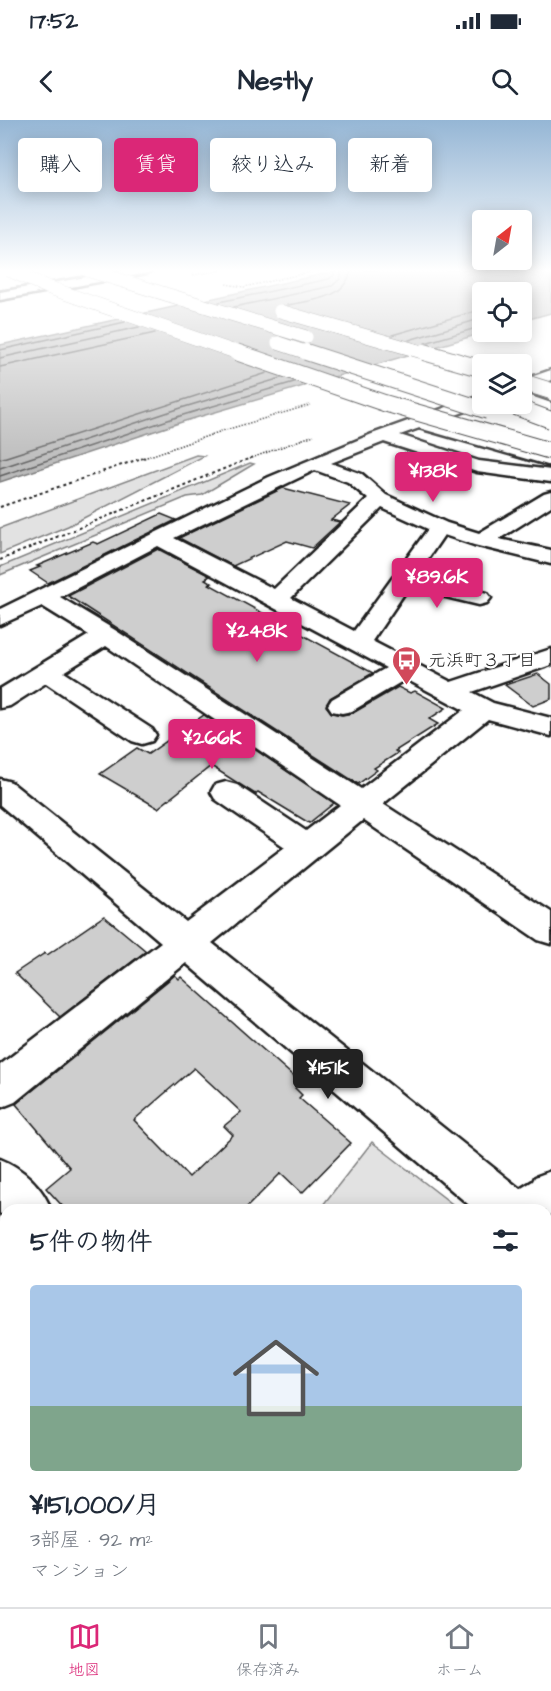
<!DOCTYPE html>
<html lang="ja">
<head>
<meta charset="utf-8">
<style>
	body { margin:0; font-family:"Architects Daughter","Klee One",sans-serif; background:#f2f2f3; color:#1f2937; height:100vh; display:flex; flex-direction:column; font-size:22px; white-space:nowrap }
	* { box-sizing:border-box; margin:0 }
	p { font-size:20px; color:#747a83 }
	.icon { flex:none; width:33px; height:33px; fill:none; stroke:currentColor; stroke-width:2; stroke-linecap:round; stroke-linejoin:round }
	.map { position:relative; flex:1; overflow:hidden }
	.drawer { position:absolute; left:0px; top:1084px; width:552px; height:404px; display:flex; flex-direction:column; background:#fff; border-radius:18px 18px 0 0; box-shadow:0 3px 15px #0003 }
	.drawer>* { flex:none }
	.guide { position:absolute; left:18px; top:18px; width:516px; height:54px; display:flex; gap:12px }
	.needle { width:39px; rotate:31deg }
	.tools { position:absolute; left:472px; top:90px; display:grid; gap:12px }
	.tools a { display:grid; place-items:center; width:60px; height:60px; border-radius:6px; background:#fff; box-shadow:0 3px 15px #0003; font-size:30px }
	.price { position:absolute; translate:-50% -51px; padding:0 14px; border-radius:6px; background:#db2777; color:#fff; font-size:20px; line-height:39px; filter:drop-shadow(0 2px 3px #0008) }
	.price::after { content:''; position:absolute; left:50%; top:36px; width:18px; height:14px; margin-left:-9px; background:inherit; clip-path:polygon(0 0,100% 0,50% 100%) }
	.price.on { background:#222; color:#fff }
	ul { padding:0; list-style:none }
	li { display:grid; align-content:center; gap:12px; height:318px; padding:0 30px }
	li+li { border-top:2px solid #e0e1e3 }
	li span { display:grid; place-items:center; height:186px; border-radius:6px; color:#555 }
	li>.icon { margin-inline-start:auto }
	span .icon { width:108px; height:108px; fill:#fffc; stroke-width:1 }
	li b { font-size:26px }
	h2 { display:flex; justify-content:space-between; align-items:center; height:72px; padding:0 30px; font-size:26px }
	.pill { padding:0 21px; border-radius:6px; background:#fff; box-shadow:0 3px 15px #0003; font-size:21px; line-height:54px }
	.pill.on { background:#db2777; color:#fff }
	.status { display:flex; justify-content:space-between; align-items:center; height:42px; padding:0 30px; background:#fff; direction:ltr }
	.status svg { height:16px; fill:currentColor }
	header { display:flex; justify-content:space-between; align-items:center; height:78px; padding:0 30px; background:#fff; font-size:27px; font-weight:700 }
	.tab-bar { display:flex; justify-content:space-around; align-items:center; height:84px; border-top:2px solid #e0e1e3; background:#fff; font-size:16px; color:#747a83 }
	.tab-bar a { display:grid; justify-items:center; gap:3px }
	.tab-bar .on { color:#db2777 }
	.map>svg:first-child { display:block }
</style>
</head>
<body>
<div class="status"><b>17:52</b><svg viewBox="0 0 49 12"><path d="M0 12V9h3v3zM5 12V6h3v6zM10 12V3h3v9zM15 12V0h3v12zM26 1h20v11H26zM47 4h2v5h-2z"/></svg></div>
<header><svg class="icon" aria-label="back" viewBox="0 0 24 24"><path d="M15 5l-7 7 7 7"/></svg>Nestly<svg class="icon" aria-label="search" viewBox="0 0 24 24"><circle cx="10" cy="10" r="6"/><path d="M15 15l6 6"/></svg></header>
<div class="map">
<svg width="551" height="1487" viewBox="0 0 551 1487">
	<rect width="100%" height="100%" fill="#fff"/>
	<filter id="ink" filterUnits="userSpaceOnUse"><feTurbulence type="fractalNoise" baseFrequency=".0167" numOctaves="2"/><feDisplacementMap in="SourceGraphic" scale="12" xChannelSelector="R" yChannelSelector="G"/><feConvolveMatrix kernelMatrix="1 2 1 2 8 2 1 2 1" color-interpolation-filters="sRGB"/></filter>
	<g filter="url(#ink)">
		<path fill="#e2e2e2" stroke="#7f7f7f" stroke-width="1.5" d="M196,335L204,336L68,406L0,434V408Z
			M250,343L254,344L202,375L187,377L0,455V447Z
			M372,1022L460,1090H319Z"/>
		<path fill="#b8b8b8" stroke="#7a7a7a" stroke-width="1.5" d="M341,150H551V193L522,201V172H483V212H486L185,301L0,362V225Z"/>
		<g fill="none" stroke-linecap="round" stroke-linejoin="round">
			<path stroke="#5a5a5a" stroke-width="1.5" d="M219,182L329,159L334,155V150
				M287,185C312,180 345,180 351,150
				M234,187L332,166L340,159L342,150
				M392,215L483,189
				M409,220L483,198
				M425,223L483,206
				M0,230L125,202
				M0,238L139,207
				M0,247L155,213
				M0,339L267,253
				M0,348L181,288L281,258
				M0,356L183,295L294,262"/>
		</g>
		<path fill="#cecece" stroke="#1c1c1c" stroke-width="1.5" fill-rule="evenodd" d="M283,368L350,385L331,400L340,402L312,428L287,421L233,446L179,418Z
			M161,394L176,400L48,463L30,451L40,447L37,446L93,422L98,424Z
			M158,429L210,456L205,459L212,463L209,464L373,553L330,578L326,586L332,593L342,595L353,593L398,567L410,573L415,571L446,588L429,599L438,604L395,631L398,633L374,648L377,650L358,664L68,476Z
			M538,554L551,564V579L533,586L505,565Z
			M204,595L334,683L309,703L258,672L255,674L211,646L158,688L100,654L137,628L148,634Z
			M104,796L146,831L60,897L15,853L45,833L47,835Z
			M175,855L179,859L181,857L301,963L295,968L302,975L299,978L351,1023L302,1073L281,1053L244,1090H66L46,1068L70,1048L16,984ZM194,948L241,992L224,1006L233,1015L189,1057L134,1000Z"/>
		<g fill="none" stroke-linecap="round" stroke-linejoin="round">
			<defs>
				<path id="minor" d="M127,150H152L147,153L0,180V172Z
					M551,250V260L522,270V260Z
					M483,274V284H486L400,315L479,341L551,350V362L477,352L384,322L331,343L362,354L386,375L447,403L479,413L544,374L551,372V386L499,419L551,430V444L474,425L444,415L416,456L487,473L491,478L487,483L479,485L408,468L372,521L451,562L551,529V545L472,572L493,583L551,598V616L488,599L383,684L551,792V824L538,820L363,700L212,823L520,1069L533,1061L535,1057L551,1051V1142L546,1140V1090H475L186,843L15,982L0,988V945L161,822L0,685V659L11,662L186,802L285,727L215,679L211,672L215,665L226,662L237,665L306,711L340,685L106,526L64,552L152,609L156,615L152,621L142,624L132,621L46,563L10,586L0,588V569L89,515L42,486L0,505V489L269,357L372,314ZM315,350L348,362L368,379L274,469L174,418ZM382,388L428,409L354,511L291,478ZM158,426L386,548L332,579L328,585L332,591L342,593L352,591L406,559L464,590L361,669L115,510L60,477Z
					M0,1039C23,1048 43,1067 51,1090H6V1100L0,1093Z
					M390,1482H453L455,1487H392Z"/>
				<path id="highway" d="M522,273L551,283V294L522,284Z
					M418,297L551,335V346L412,306L410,302Z"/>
			</defs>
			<use href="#minor" stroke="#1c1c1c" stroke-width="5"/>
			<use href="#highway" stroke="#1c1c1c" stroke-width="5"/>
			<path stroke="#1c1c1c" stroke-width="1.5" stroke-dasharray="1.5 1.5" stroke-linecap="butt" d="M193,155L222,150
				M226,164L244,167L319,150
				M141,339L222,311L310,285
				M249,339L314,315"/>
			<path stroke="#1c1c1c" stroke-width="2" stroke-dasharray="3 3" stroke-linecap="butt" d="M0,387L145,337
				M0,440L253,337"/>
			<use href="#minor" fill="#fff" fill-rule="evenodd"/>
			<use href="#highway" fill="#fff" fill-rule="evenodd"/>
			<path stroke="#1c1c1c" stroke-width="1.5" stroke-dasharray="4 1.5" stroke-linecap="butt" d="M0,170L123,150"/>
			<defs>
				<path id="highway-bridge-far1" d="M9,150L47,167L241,234
					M87,150L306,217
					M280,191L429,234
					M278,223L311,234"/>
				<path id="highway-bridge" d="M236,232L384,283L551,331
					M306,232L488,291
					M424,232L483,249
					M522,262L551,271
					M508,284L551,300"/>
			</defs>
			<use href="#highway-bridge-far1" stroke="#1c1c1c" stroke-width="14" stroke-linecap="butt"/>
			<use href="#highway-bridge" stroke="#1c1c1c" stroke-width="18" stroke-linecap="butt"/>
			<use href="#highway-bridge-far1" stroke="#fff" stroke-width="13"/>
			<use href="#highway-bridge" stroke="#fff" stroke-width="16"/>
		</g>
	</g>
	<linearGradient id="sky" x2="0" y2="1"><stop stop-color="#95b6d5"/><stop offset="0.42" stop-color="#fff"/><stop offset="1" stop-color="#fff" stop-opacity="0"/></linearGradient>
	<rect width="551" height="358" fill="url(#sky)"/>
	<defs>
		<symbol id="bus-pin" viewBox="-11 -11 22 30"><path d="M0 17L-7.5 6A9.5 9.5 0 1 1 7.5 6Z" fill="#d1495b" stroke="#fff"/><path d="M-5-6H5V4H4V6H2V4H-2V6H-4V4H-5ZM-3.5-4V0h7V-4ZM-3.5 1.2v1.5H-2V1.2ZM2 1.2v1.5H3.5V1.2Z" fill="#fff"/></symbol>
	</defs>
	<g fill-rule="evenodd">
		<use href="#bus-pin" x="390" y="524" width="33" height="45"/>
	</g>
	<g text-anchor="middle" stroke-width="4.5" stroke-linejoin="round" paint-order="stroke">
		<g font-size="18" fill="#1c1c1c" stroke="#fff" text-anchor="start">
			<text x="428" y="546">元浜町３丁目</text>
		</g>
	</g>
</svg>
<div class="tools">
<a><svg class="needle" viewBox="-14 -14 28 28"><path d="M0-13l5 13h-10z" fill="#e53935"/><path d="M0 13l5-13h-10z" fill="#747a83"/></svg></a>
<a><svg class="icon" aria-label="locate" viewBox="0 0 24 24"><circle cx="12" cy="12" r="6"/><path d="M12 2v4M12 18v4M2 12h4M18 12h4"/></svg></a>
<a><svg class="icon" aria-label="layers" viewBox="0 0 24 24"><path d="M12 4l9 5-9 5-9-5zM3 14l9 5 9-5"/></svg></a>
</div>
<b class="price" style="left:433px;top:383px">¥138K</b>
<b class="price" style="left:437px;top:489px">¥89.6K</b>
<b class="price" style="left:257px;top:543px">¥248K</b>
<b class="price" style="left:212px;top:650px">¥266K</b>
<b class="price on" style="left:328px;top:980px">¥151K</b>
<div class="guide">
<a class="pill">購入</a>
<a class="pill on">賃貸</a>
<a class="pill">絞り込み</a>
<a class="pill">新着</a>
</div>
<section class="drawer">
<h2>5件の物件<svg class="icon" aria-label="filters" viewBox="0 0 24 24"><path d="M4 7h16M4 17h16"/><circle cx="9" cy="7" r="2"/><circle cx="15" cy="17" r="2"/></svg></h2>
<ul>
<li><span style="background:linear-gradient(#a9c7e8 65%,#7fa58c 0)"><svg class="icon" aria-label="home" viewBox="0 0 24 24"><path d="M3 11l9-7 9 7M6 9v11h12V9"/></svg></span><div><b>¥151,000/月</b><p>3部屋 · 92 m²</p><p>マンション</p></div></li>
</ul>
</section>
</div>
<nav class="tab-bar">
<a class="on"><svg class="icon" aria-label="map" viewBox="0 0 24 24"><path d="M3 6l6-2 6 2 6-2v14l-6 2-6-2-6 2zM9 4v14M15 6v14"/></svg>地図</a>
<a><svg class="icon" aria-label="saved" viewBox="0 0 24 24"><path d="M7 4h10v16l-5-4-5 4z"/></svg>保存済み</a>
<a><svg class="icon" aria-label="home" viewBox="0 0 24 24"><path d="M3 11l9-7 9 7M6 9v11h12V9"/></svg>ホーム</a>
</nav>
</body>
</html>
